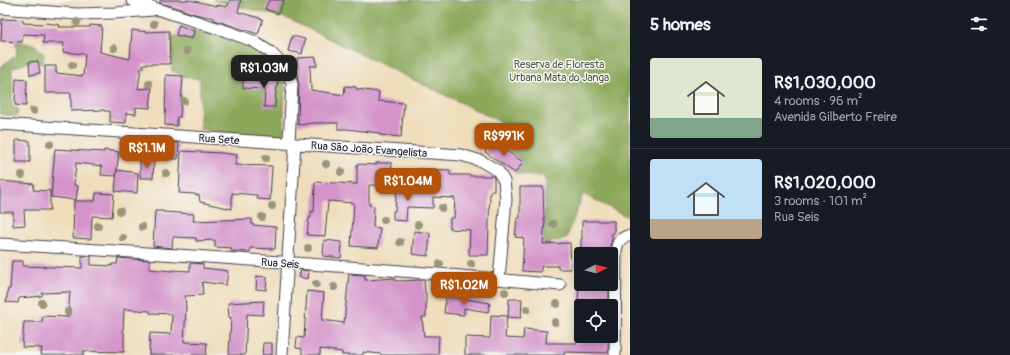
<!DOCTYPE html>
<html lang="en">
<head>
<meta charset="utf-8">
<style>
	body { margin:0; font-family:Pangolin,sans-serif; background:#242831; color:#f1f3f6; height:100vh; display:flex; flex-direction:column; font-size:15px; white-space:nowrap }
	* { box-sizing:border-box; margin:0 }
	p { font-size:13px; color:#9ea1a6 }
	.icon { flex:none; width:22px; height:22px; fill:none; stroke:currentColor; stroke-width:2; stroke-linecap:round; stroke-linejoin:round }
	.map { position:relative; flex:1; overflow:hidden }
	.side { display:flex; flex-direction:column; background:#171b24; width:380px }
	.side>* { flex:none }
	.needle { width:26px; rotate:84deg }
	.controls { position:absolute; left:574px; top:247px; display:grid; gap:8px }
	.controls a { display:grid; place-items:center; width:44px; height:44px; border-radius:4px; background:#171b24; box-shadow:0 2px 10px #0003; font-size:20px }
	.price { position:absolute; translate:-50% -34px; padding:0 9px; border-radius:8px; background:#b45309; color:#fff; font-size:13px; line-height:26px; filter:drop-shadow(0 1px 2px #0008) }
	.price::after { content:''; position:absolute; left:50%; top:24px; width:12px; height:9px; margin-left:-6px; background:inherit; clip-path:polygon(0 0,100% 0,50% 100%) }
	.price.active { background:#222; color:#fff }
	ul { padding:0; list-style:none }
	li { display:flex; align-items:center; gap:12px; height:100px; padding:0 20px }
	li+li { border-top:1px solid #363941 }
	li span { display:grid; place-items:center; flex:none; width:112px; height:80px; border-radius:4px; color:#555 }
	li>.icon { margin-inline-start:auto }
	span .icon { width:48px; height:48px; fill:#fffc; stroke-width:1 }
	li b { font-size:17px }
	h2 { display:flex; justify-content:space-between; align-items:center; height:48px; padding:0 20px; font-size:17px }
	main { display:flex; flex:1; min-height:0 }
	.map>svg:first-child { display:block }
</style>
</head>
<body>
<main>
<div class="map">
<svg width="630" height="355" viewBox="0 0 630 355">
	<rect width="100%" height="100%" fill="#f6f6f2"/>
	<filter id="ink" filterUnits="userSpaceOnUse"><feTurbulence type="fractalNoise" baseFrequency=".025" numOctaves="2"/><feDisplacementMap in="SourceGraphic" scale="8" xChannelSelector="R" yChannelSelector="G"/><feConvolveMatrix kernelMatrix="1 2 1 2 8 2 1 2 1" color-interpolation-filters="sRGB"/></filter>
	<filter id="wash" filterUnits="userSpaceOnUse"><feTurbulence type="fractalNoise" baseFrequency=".012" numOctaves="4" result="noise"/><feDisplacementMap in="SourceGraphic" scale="16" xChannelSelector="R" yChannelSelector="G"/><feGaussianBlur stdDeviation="0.9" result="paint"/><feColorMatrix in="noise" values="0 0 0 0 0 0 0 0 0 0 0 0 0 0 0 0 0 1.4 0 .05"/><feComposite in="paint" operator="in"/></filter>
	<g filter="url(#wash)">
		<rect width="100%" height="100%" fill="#efddbb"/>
		<path fill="#8ca75a" stroke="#57644a" d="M213,0H630V218L583,194L566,239L543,244L545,220V178L515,173L523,162L496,138L503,123L286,18Z
			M195,26L237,40L258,50L276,64L285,82L283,137L247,135L200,129V79L183,76L172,71L173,36L192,39Z
			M16,42L34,44L44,54L43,64L29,62L12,68V107L18,109L17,116L0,114V67L17,55Z"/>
		<g id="blocks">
			<path fill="#d494ca" d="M160,0H190L217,6L218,5L227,7L230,0H241L238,12L263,19L258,34L214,20V18L195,14L183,10V9L160,3Z
				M269,0H284L278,14L265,9Z
				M2,19L23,20V23L44,24L45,23L60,25L59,27H90V25L102,26L100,52L130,59L132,30L148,32L169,31L170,64H143V68H141L138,89L152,88L150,108L136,107V114L126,113V123L110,122V111H104V110L71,111V93H45V66H56V73L83,76L85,54L63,52L64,43H43L44,35L23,34L22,42L1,41Z
				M179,25L194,31L192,39L176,35Z
				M292,36L305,39L302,54L288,51Z
				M316,57L317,66H310L311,90L344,95L345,86L356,87V89L379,92L378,101L404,103L401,137L379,135V133L347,129H338V123H314L298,125L299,84L297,78V76H298L297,58Z
				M38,61L40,73L30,75L29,62Z
				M166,75L183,76L180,117H177V126L165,125Z
				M261,78L278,79L277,89H276L275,107H264L265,89L243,88V79L261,80Z
				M16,79L27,80L26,106L15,105Z
				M16,140L30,141V162H16Z
				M492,141L523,162L515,173L485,152Z
				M164,143H179L178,159L164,158Z
				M55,149L104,152V150L119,152L116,176L101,175L102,166L76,163L74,185L78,186L76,200L51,197Z
				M181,151L222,153L237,155L235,165L272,166L270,200L257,199V195L232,193V209L200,202L199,195H195V194L179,193Z
				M140,159L154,160L153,178H140Z
				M376,163H392L391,172L418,173V169L450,170V175H470V176H493L494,178V191H490L488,255H469L470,230L450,229V218H454L455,198L433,197V208L407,207L406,221L393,220V211H395L397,186L369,185V205L374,206L373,227L380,228L378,248L351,246L354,203L328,201L325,236L307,235L309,218H311V211L314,212L315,182L357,184V164L376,165Z
				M117,170L138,173L137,193L115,191Z
				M0,181L34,184L33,190L50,191V210H24L25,225L13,226V212H0Z
				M520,187H543L544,220H545L543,244L570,243L571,269H558V266H541V272L522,271L524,238L515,237L517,218H520Z
				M96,193L114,194L112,217L92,216L91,239L73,238L74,201H95Z
				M155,211H163V212L194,214L193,221L252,219V225L276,227L275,249L250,248V252L231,251L232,248L215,247V240L196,241V238L173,237L172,248L153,246Z
				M582,221H614V233H612V239L609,251L581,250V239H582Z
				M414,231L430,233L428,256L412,254Z
				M324,240L342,242L341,258L323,256Z
				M82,256H91V265L112,266V264H117L118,258L150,260V269L172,271V270L190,271V263L203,264V268L228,271L226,285L202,282L203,295L185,296L186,308L184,342L207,343L206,355H149L150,333L171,334L172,314L150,313V311L124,309L123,332H124V352L84,351L83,355H41L42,348L22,347L24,322H42L43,316L68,317L70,292L42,293V296L19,298L18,303L6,302L8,289H10L12,261H23V266L82,268Z
				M301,270L309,271L308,279L299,277Z
				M349,274L365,275V280L395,278V281L424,280L425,293H426V317H422L424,336H439L438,355H381V354L363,352V355H342V352L320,349V355H302V349L296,348L297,337L304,338L307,291L324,293L322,320L344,323Z
				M257,276L267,277L266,290L256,289Z
				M581,284H609V300H578L579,288H581Z
				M446,296L490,303L488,312L464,308V315L444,313Z
				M509,299H522L521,318L508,317Z
				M264,301L263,315L247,314L245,355H229L231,317L229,318L228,303Z
				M491,315L507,316L505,338L523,339L524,329L547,331L546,343H577V340H608V353L564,352V355H465V337L490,338Z
				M263,343H272V355H262Z"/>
		</g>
	</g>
	<g filter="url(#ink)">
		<use href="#blocks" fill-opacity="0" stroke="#413e4e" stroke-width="1"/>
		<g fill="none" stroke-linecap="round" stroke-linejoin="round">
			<defs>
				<path id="street" d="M132,0L157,9L226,31L253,41L270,52L281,63L288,73L292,84L289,143
					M0,8L77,14L114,13L153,10
					M0,124L461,155L481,161L498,171L504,181L506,199L499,279
					M0,244C187,255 374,267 560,285
					M282,355L295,144
					M615,355L616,251C618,242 618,240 627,236H630"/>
			</defs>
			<use href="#street" stroke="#413e4e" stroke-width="13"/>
			<use href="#street" stroke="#fff" stroke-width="11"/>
		</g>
		<g fill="#9a957c">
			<circle cx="77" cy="22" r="4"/>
			<circle cx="154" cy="24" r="4"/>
			<circle cx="114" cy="48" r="4"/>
			<circle cx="187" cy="51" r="4"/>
			<circle cx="72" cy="65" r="4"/>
			<circle cx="149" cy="84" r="4"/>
			<circle cx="184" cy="101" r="4"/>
			<circle cx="33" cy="111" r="4"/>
			<circle cx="50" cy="144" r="4"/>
			<circle cx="130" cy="153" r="4"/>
			<circle cx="266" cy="158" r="4"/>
			<circle cx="326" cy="164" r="4"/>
			<circle cx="341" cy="172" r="4"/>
			<circle cx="166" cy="173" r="4"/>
			<circle cx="22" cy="175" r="4"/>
			<circle cx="272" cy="206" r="4"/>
			<circle cx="442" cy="208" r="4"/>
			<circle cx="120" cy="211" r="4"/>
			<circle cx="262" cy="217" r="4"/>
			<circle cx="384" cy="220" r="4"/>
			<circle cx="553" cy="224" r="4"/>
			<circle cx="418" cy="225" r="4"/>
			<circle cx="98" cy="226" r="4"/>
			<circle cx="142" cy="227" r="4"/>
			<circle cx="123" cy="238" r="4"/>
			<circle cx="400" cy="242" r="4"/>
			<circle cx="308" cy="248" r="4"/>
			<circle cx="440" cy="264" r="4"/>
			<circle cx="471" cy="264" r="4"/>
			<circle cx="316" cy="284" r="4"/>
			<circle cx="334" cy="287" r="4"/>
			<circle cx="479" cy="292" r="4"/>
			<circle cx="505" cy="292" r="4"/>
			<circle cx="42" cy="303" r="4"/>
			<circle cx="557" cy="304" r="4"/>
			<circle cx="527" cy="309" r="4"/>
			<circle cx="68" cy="312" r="4"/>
			<circle cx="555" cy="322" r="4"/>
		</g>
	</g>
	<g text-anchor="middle" stroke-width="3" stroke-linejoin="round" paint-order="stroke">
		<g font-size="11" fill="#545a49" stroke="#f6f6f2">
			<text x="559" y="68">Reserva de Floresta<tspan x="559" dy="13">Urbana Mata do Janga</tspan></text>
		</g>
		<g font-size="11" fill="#22223b" stroke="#f6f6f2">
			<text transform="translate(219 139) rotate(4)" y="4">Rua Sete</text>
			<text transform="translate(369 149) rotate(4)" y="4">Rua São João Evangelista</text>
			<text transform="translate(280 263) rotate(4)" y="4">Rua Seis</text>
		</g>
	</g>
</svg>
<div class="controls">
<a><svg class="needle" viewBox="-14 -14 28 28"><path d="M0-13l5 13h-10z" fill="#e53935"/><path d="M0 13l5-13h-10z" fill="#9ea1a6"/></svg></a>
<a><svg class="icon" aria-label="locate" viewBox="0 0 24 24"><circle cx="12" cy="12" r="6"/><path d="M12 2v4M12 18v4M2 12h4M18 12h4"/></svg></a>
</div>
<b class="price active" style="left:264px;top:89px">R$1.03M</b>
<b class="price" style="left:504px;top:157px">R$991K</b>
<b class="price" style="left:147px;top:169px">R$1.1M</b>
<b class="price" style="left:408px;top:202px">R$1.04M</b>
<b class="price" style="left:464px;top:306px">R$1.02M</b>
</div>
<section class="side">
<h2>5 homes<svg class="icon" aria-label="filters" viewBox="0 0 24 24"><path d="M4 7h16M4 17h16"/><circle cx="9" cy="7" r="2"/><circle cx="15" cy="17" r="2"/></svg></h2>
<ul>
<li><span style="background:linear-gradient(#dfe7d0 75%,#7fa58c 0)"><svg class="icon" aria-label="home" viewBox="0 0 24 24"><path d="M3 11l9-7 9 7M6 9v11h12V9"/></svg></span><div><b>R$1,030,000</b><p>4 rooms · 96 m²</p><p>Avenida Gilberto Freire</p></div></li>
<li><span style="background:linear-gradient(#bfe0f5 75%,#b9a48a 0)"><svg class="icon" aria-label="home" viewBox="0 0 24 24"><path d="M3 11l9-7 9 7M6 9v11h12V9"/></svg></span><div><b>R$1,020,000</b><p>3 rooms · 101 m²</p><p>Rua Seis</p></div></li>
</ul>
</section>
</main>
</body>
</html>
